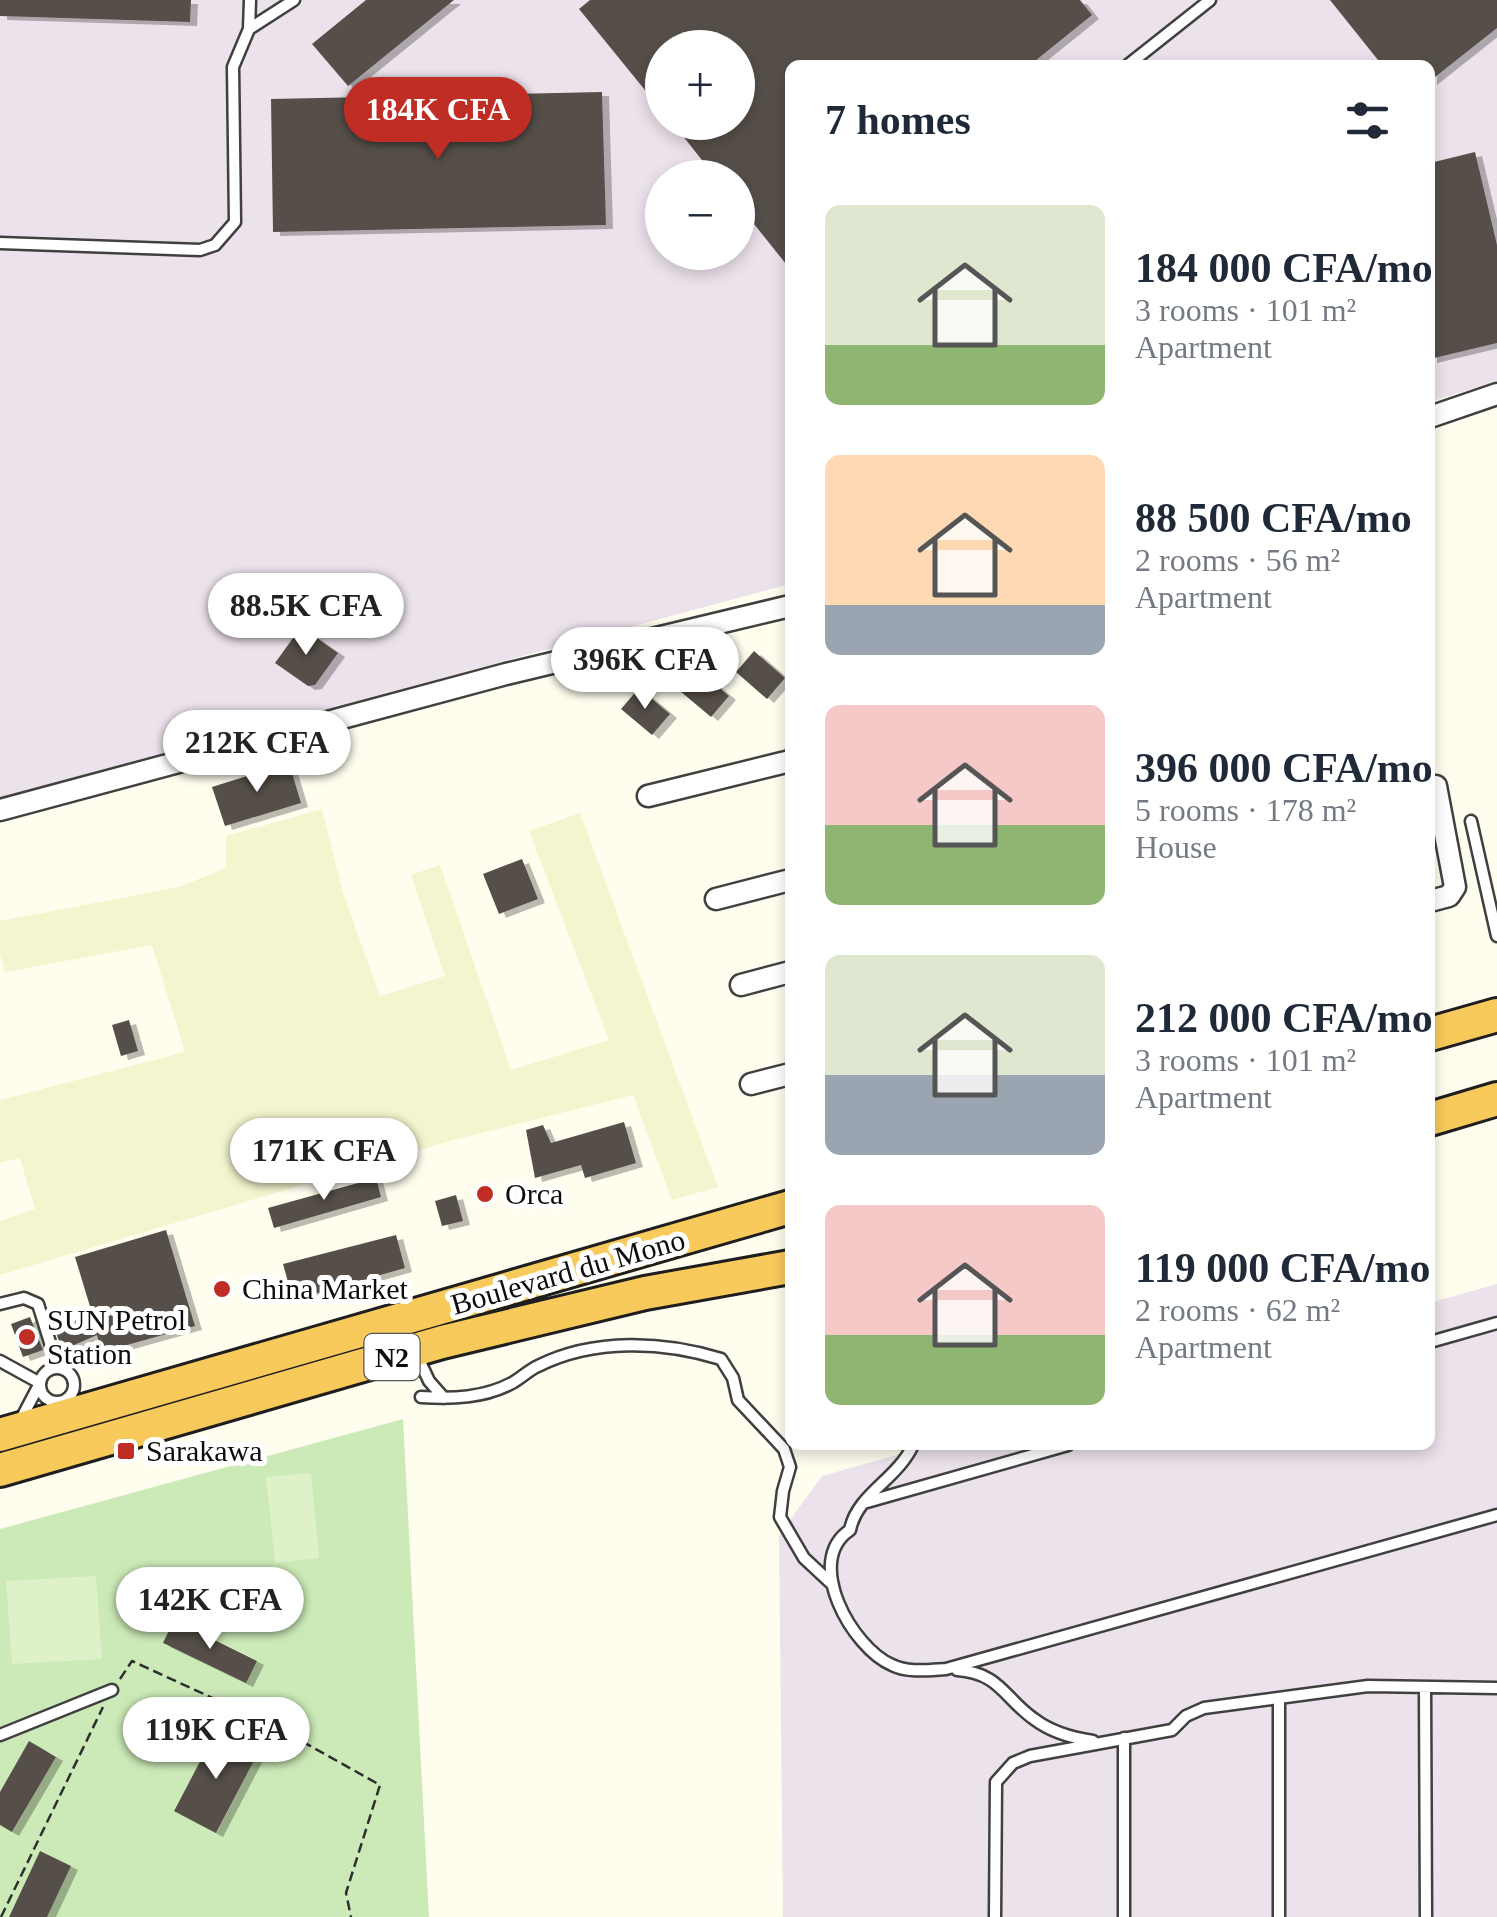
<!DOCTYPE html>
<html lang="en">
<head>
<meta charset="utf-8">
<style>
	body { margin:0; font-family:Georgia,serif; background:#f6f6f7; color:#1f2937; height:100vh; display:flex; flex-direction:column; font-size:38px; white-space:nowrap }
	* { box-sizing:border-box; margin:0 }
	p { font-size:32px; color:#747a83 }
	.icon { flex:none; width:55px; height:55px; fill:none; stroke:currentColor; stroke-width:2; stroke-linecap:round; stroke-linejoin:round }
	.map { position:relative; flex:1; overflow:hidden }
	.panel { position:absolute; left:785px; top:60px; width:650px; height:1390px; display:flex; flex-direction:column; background:#fff; border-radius:15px; box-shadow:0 5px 15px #0003 }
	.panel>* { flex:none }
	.controls { position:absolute; left:645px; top:30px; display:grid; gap:20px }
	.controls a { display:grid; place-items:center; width:110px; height:110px; border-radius:50%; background:#fff; box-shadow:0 5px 15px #0003; font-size:50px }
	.price { position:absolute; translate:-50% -85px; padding:0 22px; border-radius:35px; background:#fff; color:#222; font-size:32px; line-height:65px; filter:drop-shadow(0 2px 5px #0008) }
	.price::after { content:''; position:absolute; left:50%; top:60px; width:30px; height:22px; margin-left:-15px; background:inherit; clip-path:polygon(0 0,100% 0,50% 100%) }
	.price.current { background:#bf2d24; color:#fff }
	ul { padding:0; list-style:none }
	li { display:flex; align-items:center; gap:30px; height:250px; padding:0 40px }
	li span { display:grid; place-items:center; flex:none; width:280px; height:200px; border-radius:15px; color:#555 }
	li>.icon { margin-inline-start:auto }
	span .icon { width:120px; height:120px; fill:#fffc; stroke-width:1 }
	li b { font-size:42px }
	h2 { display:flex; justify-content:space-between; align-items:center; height:120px; padding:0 40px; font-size:42px }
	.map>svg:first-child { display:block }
</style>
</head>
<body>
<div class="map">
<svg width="1497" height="1917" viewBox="0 0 1497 1917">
	<defs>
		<filter id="shadow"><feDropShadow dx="7" dy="4" stdDeviation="0" flood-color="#0004"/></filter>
	</defs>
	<rect width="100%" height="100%" fill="#fffdee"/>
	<path fill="#ece2ec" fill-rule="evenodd" d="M0,0H1497V381L1430,402V65H790V584L0,797ZM662,48H738V122H662ZM662,178H738V252H662Z
		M1497,1284V1917H783L779,1535L822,1476L932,1445H1430V1303Z"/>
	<path fill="#f4f5ce" d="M322,809L343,893L380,996L445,976L411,875L440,865L511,1070L609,1040L529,831L580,813L718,1187L672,1200L633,1095L450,1141L0,1275V1221L35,1209L20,1158L0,1163V1100L185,1052L152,945L5,972L0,954V921L179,887L226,868V836Z"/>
	<path fill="#cceab7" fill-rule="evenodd" d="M403,1419L429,1917H47L40,1852L9,1917H0V1825L13,1832L56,1756L29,1742L0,1792V1529ZM174,1620L256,1660L246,1682L164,1644ZM216,1732L258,1753L217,1833L174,1810Z"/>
	<path fill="#dff1c9" d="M311,1473L319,1558L275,1563L266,1477Z
		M96,1576L102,1659L12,1664L6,1581Z"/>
	<path fill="#56504a" filter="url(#shadow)" d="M0,0H191L190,22L0,16Z
		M366,0H454L348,86L312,44Z
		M590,0H1080L1092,15L1030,65H790V269L738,204V178H716L672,122H738V48H662V111L579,9Z
		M1330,0H1497V28L1430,81V65H1382Z
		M602,92L606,225L273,232L271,99Z
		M1475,152L1497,245V343L1430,359V163Z
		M301,627L338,653L315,685L308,686L275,663Z
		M754,651L785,678L767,699L736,672Z
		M698,670L729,696L711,717L680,691Z
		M639,688L670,714L652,735L621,709Z
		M289,763L301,803L225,826L212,787Z
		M522,859L538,899L499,914L483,874Z
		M129,1020L138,1051L121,1056L112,1025Z
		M624,1122L636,1163L585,1178L581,1165L535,1178L526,1130L543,1125L551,1143Z
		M376,1178L381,1197L274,1228L268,1208Z
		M456,1195L463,1221L442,1226L435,1201Z
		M166,1230L195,1326L102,1352L97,1335L65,1349L63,1343L60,1344L55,1330L92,1313L75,1257Z
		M396,1235L405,1268L293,1300L283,1264Z
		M30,1317L43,1350L23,1357L11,1324Z
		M174,1620L257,1661L246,1683L163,1643Z
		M216,1731L258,1753L216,1833L174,1811Z
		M29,1741L56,1757L12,1832L0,1825V1792Z
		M40,1851L71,1866L47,1917H9Z"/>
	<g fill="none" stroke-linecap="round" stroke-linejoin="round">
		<defs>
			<path id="service" d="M249,29L294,0
				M1128,65L1210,0
				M0,243L200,250L215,245L235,222L233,67L249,29L250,0
				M1471,821L1497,936
				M0,1304L24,1298L38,1304L58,1368
				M1430,1342L1497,1323
				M416,1353L429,1381L444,1398
				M0,1361L40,1383L20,1421
				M40 1385a17 17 0 1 1 34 0a17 17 0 1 1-34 0Z
				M421,1397C452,1399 484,1398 512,1383C521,1378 529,1370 538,1366C594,1338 663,1341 721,1359L733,1378L738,1400L784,1449L790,1467L783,1491L780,1517L804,1558L833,1585
				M913,1445C897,1480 857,1494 850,1530C803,1561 852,1648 892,1665C908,1673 929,1670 946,1669L1497,1515
				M867,1502L1068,1445
				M957,1670C1000,1673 1004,1698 1034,1719C1051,1732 1072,1738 1093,1741
				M1425,1687L1426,1917
				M1279,1698V1917
				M0,1735L112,1690
				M995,1917L996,1782L1013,1763L1030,1756L1172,1730L1186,1716L1204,1708L1368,1686L1497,1688
				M1124,1917V1738"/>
			<path id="minor" d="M1430,417L1497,394
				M648,796L790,761
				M0,810L506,674L790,606
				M716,899L790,880
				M1430,901L1449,896L1455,887L1436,786
				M741,985L790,972
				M751,1084L790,1074"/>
			<path id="trunk" d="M1430,1034L1497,1015
				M1430,1119L1497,1099
				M0,1435L790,1207
				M0,1470L442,1342L645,1293L790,1267"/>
		</defs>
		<use href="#service" stroke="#404040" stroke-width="15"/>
		<use href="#minor" stroke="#404040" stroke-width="25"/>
		<use href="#trunk" stroke="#1e1e1e" stroke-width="38"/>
		<path stroke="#2f2f2f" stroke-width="2.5" stroke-dasharray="10 5" stroke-linecap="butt" d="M120,1679L132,1661L280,1729L380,1785L346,1893L351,1917
			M1,1917L103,1707"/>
		<use href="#service" stroke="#fff" stroke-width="10"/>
		<use href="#minor" stroke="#fff" stroke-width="20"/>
		<use href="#trunk" stroke="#f8ca5c" stroke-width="32"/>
	</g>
	<g fill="#bf2d24" stroke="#fff" stroke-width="4">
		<circle cx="485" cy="1194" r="10"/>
		<circle cx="222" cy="1289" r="10"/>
		<circle cx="27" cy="1337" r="10"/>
		<rect x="116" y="1441" width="20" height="20" rx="5"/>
	</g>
	<g text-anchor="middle" stroke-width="10" stroke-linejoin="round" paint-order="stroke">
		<rect fill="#fff" stroke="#565656" stroke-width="2.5" x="364.5" y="1334" width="55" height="46" rx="8"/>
		<g font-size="28" font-weight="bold" fill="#0d0d0d">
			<text x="392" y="1367">N2</text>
		</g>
		<g font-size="30" fill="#0d0d0d" stroke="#fff" text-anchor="start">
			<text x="505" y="1204">Orca</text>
			<text x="242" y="1299">China Market</text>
			<text x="47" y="1330">SUN Petrol<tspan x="47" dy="34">Station</tspan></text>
			<text x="146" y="1461">Sarakawa</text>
		</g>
		<g font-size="30" fill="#0d0d0d" stroke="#fff">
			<text transform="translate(568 1272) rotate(-16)" y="10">Boulevard du Mono</text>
		</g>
	</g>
</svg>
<div class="controls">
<a>+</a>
<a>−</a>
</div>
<b class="price current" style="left:438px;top:162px">184K CFA</b>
<b class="price" style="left:306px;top:658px">88.5K CFA</b>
<b class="price" style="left:645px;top:712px">396K CFA</b>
<b class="price" style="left:257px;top:795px">212K CFA</b>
<b class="price" style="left:324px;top:1203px">171K CFA</b>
<b class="price" style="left:210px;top:1652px">142K CFA</b>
<b class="price" style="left:216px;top:1782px">119K CFA</b>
<section class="panel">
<h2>7 homes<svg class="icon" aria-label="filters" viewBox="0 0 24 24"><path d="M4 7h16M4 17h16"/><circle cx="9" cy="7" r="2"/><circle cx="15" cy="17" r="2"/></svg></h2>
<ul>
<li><span style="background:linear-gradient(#dfe7d0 70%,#8fb573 0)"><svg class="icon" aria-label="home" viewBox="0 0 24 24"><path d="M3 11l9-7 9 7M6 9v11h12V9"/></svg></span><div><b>184 000 CFA/mo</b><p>3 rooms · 101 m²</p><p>Apartment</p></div></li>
<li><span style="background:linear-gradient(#ffd9b3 75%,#9aa5b1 0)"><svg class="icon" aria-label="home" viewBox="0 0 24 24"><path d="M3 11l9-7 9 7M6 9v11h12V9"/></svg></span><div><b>88 500 CFA/mo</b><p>2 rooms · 56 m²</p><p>Apartment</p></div></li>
<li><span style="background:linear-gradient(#f6c9c9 60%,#8fb573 0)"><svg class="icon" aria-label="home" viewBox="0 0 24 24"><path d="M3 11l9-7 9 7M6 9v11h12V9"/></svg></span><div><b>396 000 CFA/mo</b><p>5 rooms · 178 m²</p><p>House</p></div></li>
<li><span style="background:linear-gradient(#dfe7d0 60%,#9aa5b1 0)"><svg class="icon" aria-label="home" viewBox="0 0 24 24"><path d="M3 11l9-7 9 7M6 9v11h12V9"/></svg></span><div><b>212 000 CFA/mo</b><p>3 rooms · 101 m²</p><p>Apartment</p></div></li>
<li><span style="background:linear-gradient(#f6c9c9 65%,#8fb573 0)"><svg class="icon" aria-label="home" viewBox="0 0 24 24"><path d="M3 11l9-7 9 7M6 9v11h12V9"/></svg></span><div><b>119 000 CFA/mo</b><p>2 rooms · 62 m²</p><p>Apartment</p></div></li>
</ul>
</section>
</div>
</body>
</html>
